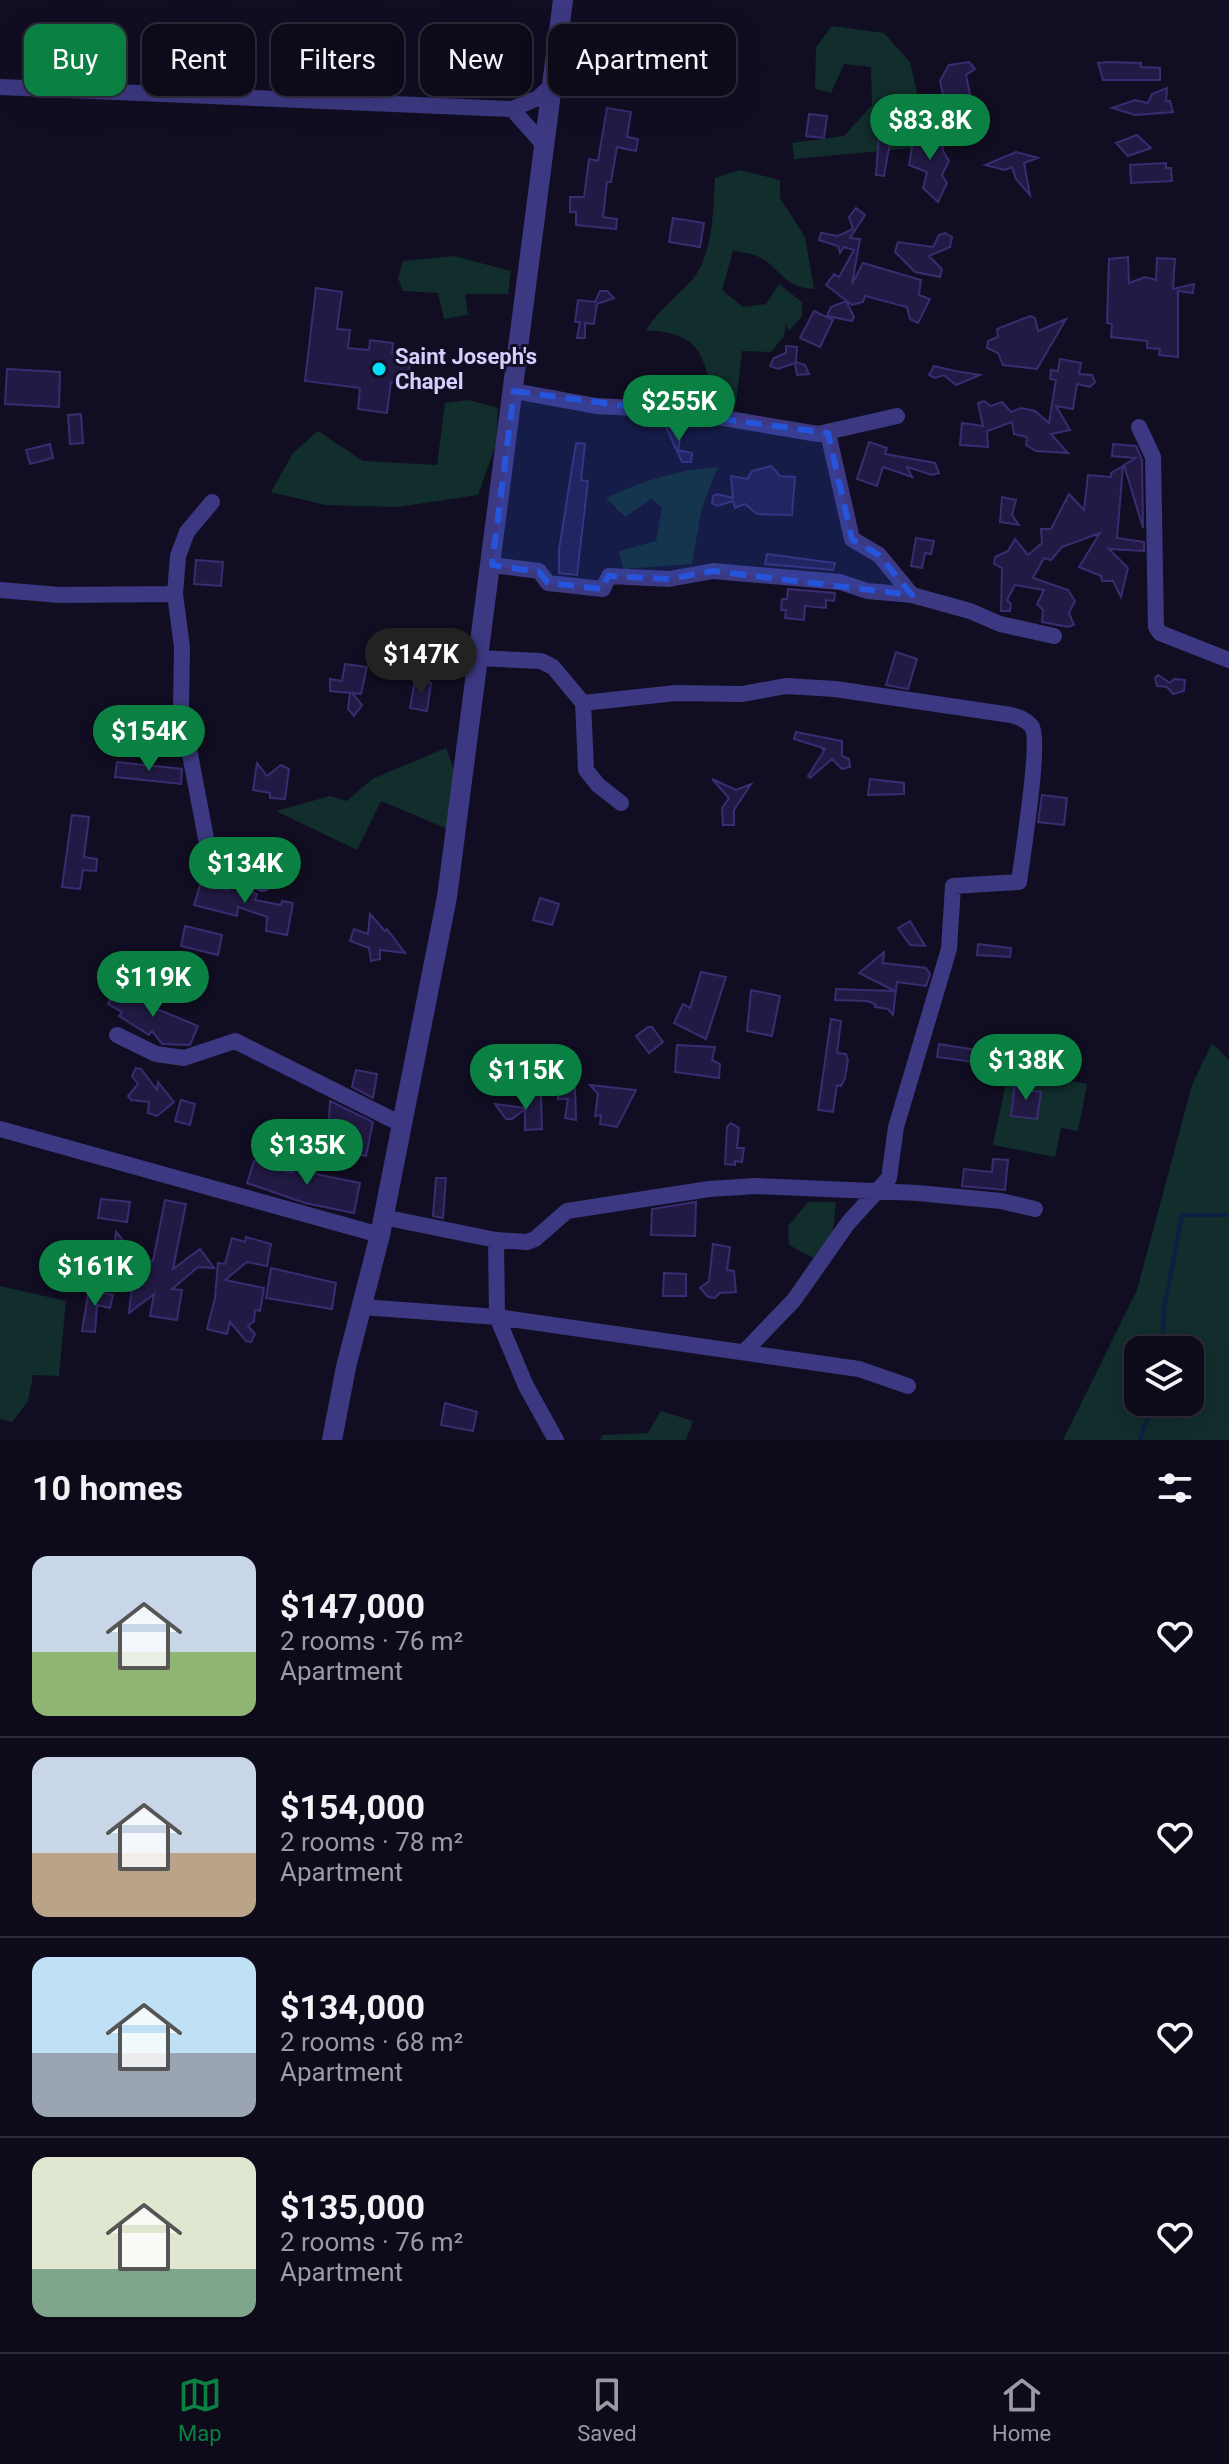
<!DOCTYPE html>
<html lang="en">
<head>
<meta charset="utf-8">
<style>
	body { margin:0; font-family:Roboto,sans-serif; background:#161323; color:#f1f3f6; height:100vh; display:flex; flex-direction:column; font-size:30px; white-space:nowrap }
	* { box-sizing:border-box; margin:0 }
	p { font-size:26px; color:#9a9aa2 }
	.icon { flex:none; width:44px; height:44px; fill:none; stroke:currentColor; stroke-width:2; stroke-linecap:round; stroke-linejoin:round }
	.map { position:relative; height:1440px; overflow:hidden }
	.drawer { display:flex; flex-direction:column; background:#0d0a1a; flex:1 }
	.drawer>* { flex:none }
	.hud { position:absolute; left:24px; top:24px; width:800px; height:72px; display:flex; gap:16px }
	.controls { position:absolute; left:1124px; top:1336px; display:grid; gap:16px }
	.controls a { display:grid; place-items:center; width:80px; height:80px; border-radius:16px; background:#0d0a1a; box-shadow:0 8px 32px #0002,0 0 0 2px #2d2b39; font-size:40px }
	.price { position:absolute; translate:-50% -68px; padding:0 18px; border-radius:28px; background:#0b8043; color:#fff; font-size:26px; line-height:52px; filter:drop-shadow(0 2px 4px #0008) }
	.price::after { content:''; position:absolute; left:50%; top:48px; width:24px; height:18px; margin-left:-12px; background:inherit; clip-path:polygon(0 0,100% 0,50% 100%) }
	.price.current { background:#222; color:#fff }
	ul { padding:0; list-style:none }
	li { display:flex; align-items:center; gap:24px; height:200px; padding:0 32px }
	li+li { border-top:2px solid #2d2b39 }
	li span { display:grid; place-items:center; flex:none; width:224px; height:160px; border-radius:16px; color:#555 }
	li>.icon { margin-inline-start:auto }
	span .icon { width:96px; height:96px; fill:#fffc; stroke-width:1 }
	li b { font-size:34px }
	h2 { display:flex; justify-content:space-between; align-items:center; height:96px; padding:0 32px; font-size:34px }
	.pill { padding:0 28px; border-radius:16px; background:#0d0a1a; box-shadow:0 8px 32px #0002,0 0 0 2px #2d2b39; font-size:28px; line-height:72px }
	.pill.current { background:#0b8043; color:#fff }
	.dock { display:flex; justify-content:space-around; align-items:center; height:112px; border-top:2px solid #2d2b39; background:#0d0a1a; font-size:22px; color:#9a9aa2 }
	.dock a { display:grid; justify-items:center; gap:4px }
	.dock .current { color:#0b8043 }
	.map>svg:first-child { display:block }
</style>
</head>
<body>
<div class="map">
<svg width="1229" height="1440" viewBox="0 0 1229 1440">
	<rect width="100%" height="100%" fill="#110e23"/>
	<path fill="#112d2c" fill-rule="evenodd" d="M832,26L884,33L910,62L920,105L913,148L794,159L792,143L844,136L872,105L871,67L844,64L831,93L815,89L816,47Z
		M739,170L780,180V198L805,237L814,289C783,288 778,265 759,257C752,253 741,252 733,251L722,290L743,307L766,304L779,284L802,302V316L789,331L786,323L784,336L771,352L742,351L736,404L713,391C700,346 696,334 646,330C660,308 676,298 692,280C714,253 713,210 715,178Z
		M454,256L511,271L508,294H465L468,315L444,319L438,293L403,291L398,278L403,261Z
		M469,400L498,408L496,444L478,495L398,507L325,505L271,492L293,453L318,431L363,461L437,465L445,403Z
		M718,467L702,507L692,564L623,569L619,551L656,541L662,508L651,499L625,517L606,498C644,480 677,470 718,467Z
		M446,748L457,777L450,830L381,801L357,850L276,811L330,796L347,801L372,779Z
		M1212,1043L1229,1060V1440H1063L1137,1290L1192,1085ZM1138,1350H1190V1402H1138Z
		M1009,1068L1087,1084L1078,1131L1061,1128L1055,1157L993,1145Z
		M808,1202H836L831,1249L817,1260L789,1245L788,1226Z
		M0,1286L66,1301L59,1376L33,1375L28,1401L12,1422L0,1419Z
		M661,1411L693,1421L686,1440H600L603,1435L648,1433Z"/>
	<g fill="none" stroke-linecap="round" stroke-linejoin="round">
		<path stroke="#0b2044" stroke-width="4" d="M1162,1350L1164,1309L1182,1215H1229
			M1140,1440L1153,1402"/>
	</g>
	<path fill="#221a44" stroke="#392c70" stroke-width="2" d="M615,33L634,36L627,82L608,79Z
		M969,62L975,69L966,75L972,105L967,106L969,115L948,119L940,81L949,65Z
		M1108,62L1141,63V67L1160,68V80H1103L1098,63Z
		M1167,88L1166,101H1170L1173,112L1135,115L1112,108L1135,100L1148,103L1152,94Z
		M607,108L631,112L627,137L638,139L636,151L617,147L611,182H607L603,217L617,219L616,229L576,225V212H570V197H584L589,159L598,161Z
		M887,109L913,111L911,143L890,142L884,176L876,175L880,121H886Z
		M809,114L827,116L824,138L806,136Z
		M942,134L943,151L949,161L942,175L947,183L938,202L923,188L927,172L909,165L914,135Z
		M1137,135L1151,148L1128,156L1116,143Z
		M1016,152L1038,158L1024,163L1030,195L1016,179L1012,167L1005,170L985,165Z
		M1166,163V168H1171L1172,181L1131,183L1130,165Z
		M856,208L865,215L850,238L860,239L852,284L863,263L921,280L919,295L930,299L918,323L910,319L907,307L865,296L863,302L852,305L826,285L834,274L839,277L854,250L844,247L840,253L838,246L819,240L821,233L838,236L853,229L849,217Z
		M673,218L704,223L700,247L669,242Z
		M945,233L952,237L950,247L929,256L942,269L940,277L915,272L895,252L898,242L933,247L939,235Z
		M1128,257L1129,283L1145,277L1156,280L1157,258L1175,259L1173,289L1194,284L1193,293L1178,291V357L1159,355L1160,349L1147,348V341L1111,337L1112,324L1107,323L1109,259Z
		M316,288L342,292L337,329L350,330L348,348L369,350L370,340L393,343L392,353L411,355L407,384L391,382L387,413L358,409L360,388L305,381Z
		M600,291H607L614,298L597,304L594,324L585,323V338H577L580,322H575L578,300L595,302Z
		M846,301L854,317L852,321L827,316L831,307Z
		M814,311L833,320L820,347L800,338Z
		M1030,316L1035,318L1038,331L1066,319L1037,369L1003,365L998,353L987,348L988,341L998,337L997,329Z
		M786,346L797,347L796,362L805,365L809,374L797,375L795,363L778,369L770,366L774,358L786,353Z
		M1060,359L1081,363L1079,374L1092,375L1095,382L1090,387L1077,384L1073,409L1056,406L1070,430L1051,434L1068,453L1036,451L1026,445L1027,437L1014,434L1012,422L987,431L988,447L960,445L962,423L983,426L978,403L984,401L991,406L1002,402L1011,412L1021,408L1035,411L1049,423L1056,380L1050,379L1051,370L1058,371Z
		M934,366L955,371L980,375L956,385L944,375L935,378L929,375Z
		M7,369L60,372L59,407L5,404Z
		M81,414L83,443L70,444L68,415Z
		M665,425L682,428L678,450L692,453L691,462H682Z
		M869,442L887,448L885,454L935,463L939,473L932,475L907,467L912,477L883,467L877,486L857,479Z
		M576,443L585,444L581,480L588,481L577,575L559,573V550Z
		M50,444L53,458L30,464L26,450Z
		M1113,444L1136,446L1142,460L1143,528L1124,465L1136,458L1112,456Z
		M771,466L780,476L795,477L792,515L757,514L745,504L735,508L733,501L717,506L712,503L713,496L717,494L733,498L731,476L747,479L752,471Z
		M1123,466L1117,538L1144,542V551L1109,549L1128,568L1121,597L1113,581H1102L1101,576L1079,567L1100,533L1062,547L1051,560L1044,558L1033,578L1068,590L1075,601L1069,613L1074,625L1068,627L1042,622L1043,610L1037,604L1044,590L1015,585L1007,600L1011,604L1010,611H1001L1002,568L994,564L995,557L1008,551L1015,539L1028,555L1042,543L1041,529H1051L1069,494L1084,510L1088,475L1111,477V473Z
		M1002,497L1016,500L1012,515L1019,525L1000,522Z
		M916,538L934,541L931,554L925,553L922,568L911,566Z
		M767,554L835,563L833,570L765,564Z
		M196,560L223,562L221,586L194,584Z
		M788,589L835,593L834,601L826,600V608L805,606L804,620L785,618L786,610H781L782,599H787Z
		M896,652L917,659L908,689L886,685Z
		M345,664L367,667L361,694L352,693L362,705L354,716L348,709L350,693L330,691V679L342,681Z
		M1158,675L1170,683L1174,679L1185,680L1184,691L1173,694L1167,687L1157,686L1155,678Z
		M415,680L431,683L427,711L410,708Z
		M796,732L842,741V756L849,759L850,767L842,769L832,759L810,778L808,776L824,751L821,748L826,749L794,739Z
		M117,762L182,769L181,784L115,777Z
		M257,763L267,776L281,765L289,769L285,799L270,798V793L253,790Z
		M712,779L736,790L751,784L734,810V825H723L722,808L729,798Z
		M870,779L904,783V794L868,795Z
		M1042,795L1067,798L1064,825L1038,822Z
		M72,815L89,817L84,857L97,859L96,871L83,870L80,889L62,887Z
		M201,882L228,890L230,883L257,894L255,900L281,905L282,901L293,903L287,935L266,931L267,917L238,907L237,916L194,905Z
		M540,898L559,904L552,925L533,920Z
		M370,914L385,931L387,929L405,953L380,950V959L371,961L369,948L350,941L354,929L368,934Z
		M910,921L925,946L910,945L898,928Z
		M185,926L222,935L218,955L181,946Z
		M978,944L1011,948L1010,957L977,955Z
		M884,952L883,963L926,968L930,974L926,986L897,982L893,1015L888,1009L875,1007V1004L867,1001L835,1000L836,989L895,991L859,973Z
		M701,972L726,977L706,1039L674,1023L683,1004L690,1008Z
		M120,985L157,1009L198,1026L190,1045L162,1044L152,1031L149,1035L119,1016L122,1012L108,1004Z
		M751,990L780,996L772,1036L747,1031Z
		M831,1019L841,1021L837,1053L846,1054L848,1060L845,1078L841,1086L837,1085L833,1112L818,1110Z
		M648,1027H652L663,1042L649,1053L636,1036Z
		M939,1044L983,1051L981,1063L937,1057Z
		M677,1045L715,1047L712,1060L720,1064L719,1078L675,1072Z
		M136,1068L141,1069L157,1090L158,1082L174,1102L157,1116L148,1113L149,1102L131,1100L128,1096L138,1084L132,1076Z
		M356,1070L377,1074L373,1098L352,1087Z
		M1015,1084L1033,1086L1032,1091L1041,1092L1037,1119L1011,1116Z
		M590,1085L636,1090L617,1127L600,1124L601,1115L595,1116L598,1094Z
		M570,1087H575L576,1120L565,1118L568,1099H558V1088Z
		M541,1094L542,1129L525,1130V1109L512,1119H506L495,1104L525,1108L524,1095Z
		M181,1100L195,1104L190,1125L175,1121Z
		M330,1101L373,1122L366,1156L295,1140L298,1128L328,1136Z
		M731,1123L739,1128L737,1148H744L742,1162L735,1161V1165L725,1164L727,1127Z
		M993,1159L1008,1160L1005,1190L962,1186L964,1169L992,1172Z
		M254,1161L292,1173V1169L360,1183L354,1213L305,1203L247,1183Z
		M436,1178H446L443,1218L433,1216Z
		M101,1199L130,1202L127,1222L98,1218Z
		M165,1200L186,1204L173,1269L200,1249L214,1268L198,1267L172,1289L182,1290L177,1320L150,1316L154,1294L129,1313L134,1267L146,1268L148,1260L153,1261Z
		M696,1202L695,1236L651,1235L652,1209Z
		M116,1232L127,1245L125,1269L112,1268Z
		M246,1237L271,1244L267,1266L247,1262L225,1280L264,1288L260,1311L255,1310L254,1321L248,1326L255,1334L251,1342L246,1341L230,1322L227,1334L207,1329L215,1298L218,1263L225,1264L232,1238L245,1242Z
		M713,1244L730,1247L727,1270L734,1271L736,1292L720,1293L715,1298L708,1297L700,1288L709,1281Z
		M56,1251L67,1252L65,1273H70L68,1283L52,1282Z
		M271,1268L336,1283L332,1309L266,1298Z
		M664,1273L686,1274V1296H663Z
		M89,1289L113,1295L110,1308L97,1305L95,1332L82,1331Z
		M445,1403L477,1412L473,1431L441,1425Z"/>
	<g fill="none" stroke-linecap="round" stroke-linejoin="round">
		<path stroke="#3c3982" stroke-width="16" d="M0,87L512,109L538,98L552,85
			M512,109L545,146
			M514,391L596,406L676,410L818,434L897,416
			M1139,427L1153,457L1156,627L1160,633L1229,660
			M828,433L852,539L879,555L912,595L970,611L1000,624L1054,636
			M212,502L187,532L178,556L175,594L182,647L181,707L209,854L222,868L263,884
			M492,565L539,571L548,583L603,589L609,576L669,579L713,571L840,582L867,591L912,595
			M0,590L60,595L175,594
			M479,658L541,661L553,667L583,703L586,770L598,785L621,803
			M583,703L676,693L742,694L786,686L835,689L1011,715C1019,717 1027,720 1032,727C1041,741 1022,859 1019,882L953,886L949,949L896,1127L889,1178L848,1223L794,1300L744,1352
			M117,1035L156,1054L184,1058L235,1041L403,1125
			M0,1129L380,1235
			M383,1217L496,1240L527,1242L535,1239L567,1211L709,1189L756,1186L918,1193L1001,1201L1035,1209
			M496,1240L497,1317L526,1386L556,1440
			M362,1307L497,1317L859,1369L908,1386"/>
		<path stroke="#3c3982" stroke-width="20" d="M332,1440L346,1367L380,1235L447,897L563,0"/>
	</g>
	<path fill="#2654da" fill-opacity="0.2" stroke="#2654da" stroke-width="6" stroke-dasharray="16 10" stroke-linejoin="round" d="M514,391L828,433L852,539L879,555L912,595L713,571L669,579L608,576L603,589L548,583L539,572L492,565Z"/>
	<circle fill="#00e0fa" stroke="#110e23" stroke-width="3" cx="379" cy="369" r="8"/>
	<g text-anchor="middle" stroke-width="6" stroke-linejoin="round" paint-order="stroke">
		<g font-size="22" font-weight="bold" fill="#d5cfff" stroke="#110e23" text-anchor="start">
			<text x="395" y="364">Saint Joseph's<tspan x="395" dy="25">Chapel</tspan></text>
		</g>
	</g>
</svg>
<div class="controls">
<a><svg class="icon" aria-label="layers" viewBox="0 0 24 24"><path d="M12 4l9 5-9 5-9-5zM3 14l9 5 9-5"/></svg></a>
</div>
<b class="price" style="left:930px;top:162px">$83.8K</b>
<b class="price" style="left:679px;top:443px">$255K</b>
<b class="price current" style="left:421px;top:696px">$147K</b>
<b class="price" style="left:149px;top:773px">$154K</b>
<b class="price" style="left:245px;top:905px">$134K</b>
<b class="price" style="left:153px;top:1019px">$119K</b>
<b class="price" style="left:1026px;top:1102px">$138K</b>
<b class="price" style="left:526px;top:1112px">$115K</b>
<b class="price" style="left:307px;top:1187px">$135K</b>
<b class="price" style="left:95px;top:1308px">$161K</b>
<div class="hud">
<a class="pill current">Buy</a>
<a class="pill">Rent</a>
<a class="pill">Filters</a>
<a class="pill">New</a>
<a class="pill">Apartment</a>
</div>
</div>
<section class="drawer">
<h2>10 homes<svg class="icon" aria-label="filters" viewBox="0 0 24 24"><path d="M4 7h16M4 17h16"/><circle cx="9" cy="7" r="2"/><circle cx="15" cy="17" r="2"/></svg></h2>
<ul>
<li><span style="background:linear-gradient(#c9d6e8 60%,#8fb573 0)"><svg class="icon" aria-label="home" viewBox="0 0 24 24"><path d="M3 11l9-7 9 7M6 9v11h12V9"/></svg></span><div><b>$147,000</b><p>2 rooms · 76 m²</p><p>Apartment</p></div><svg class="icon" aria-label="heart" viewBox="0 0 24 24"><path d="M12 20l-8-8c-3-5 5-10 8-4 3-6 11-1 8 4z"/></svg></li>
<li><span style="background:linear-gradient(#c9d6e8 60%,#b9a48a 0)"><svg class="icon" aria-label="home" viewBox="0 0 24 24"><path d="M3 11l9-7 9 7M6 9v11h12V9"/></svg></span><div><b>$154,000</b><p>2 rooms · 78 m²</p><p>Apartment</p></div><svg class="icon" aria-label="heart" viewBox="0 0 24 24"><path d="M12 20l-8-8c-3-5 5-10 8-4 3-6 11-1 8 4z"/></svg></li>
<li><span style="background:linear-gradient(#bfe0f5 60%,#9aa5b1 0)"><svg class="icon" aria-label="home" viewBox="0 0 24 24"><path d="M3 11l9-7 9 7M6 9v11h12V9"/></svg></span><div><b>$134,000</b><p>2 rooms · 68 m²</p><p>Apartment</p></div><svg class="icon" aria-label="heart" viewBox="0 0 24 24"><path d="M12 20l-8-8c-3-5 5-10 8-4 3-6 11-1 8 4z"/></svg></li>
<li><span style="background:linear-gradient(#dfe7d0 70%,#7fa58c 0)"><svg class="icon" aria-label="home" viewBox="0 0 24 24"><path d="M3 11l9-7 9 7M6 9v11h12V9"/></svg></span><div><b>$135,000</b><p>2 rooms · 76 m²</p><p>Apartment</p></div><svg class="icon" aria-label="heart" viewBox="0 0 24 24"><path d="M12 20l-8-8c-3-5 5-10 8-4 3-6 11-1 8 4z"/></svg></li>
</ul>
</section>
<nav class="dock">
<a class="current"><svg class="icon" aria-label="map" viewBox="0 0 24 24"><path d="M3 6l6-2 6 2 6-2v14l-6 2-6-2-6 2zM9 4v14M15 6v14"/></svg>Map</a>
<a><svg class="icon" aria-label="saved" viewBox="0 0 24 24"><path d="M7 4h10v16l-5-4-5 4z"/></svg>Saved</a>
<a><svg class="icon" aria-label="home" viewBox="0 0 24 24"><path d="M3 11l9-7 9 7M6 9v11h12V9"/></svg>Home</a>
</nav>
</body>
</html>
